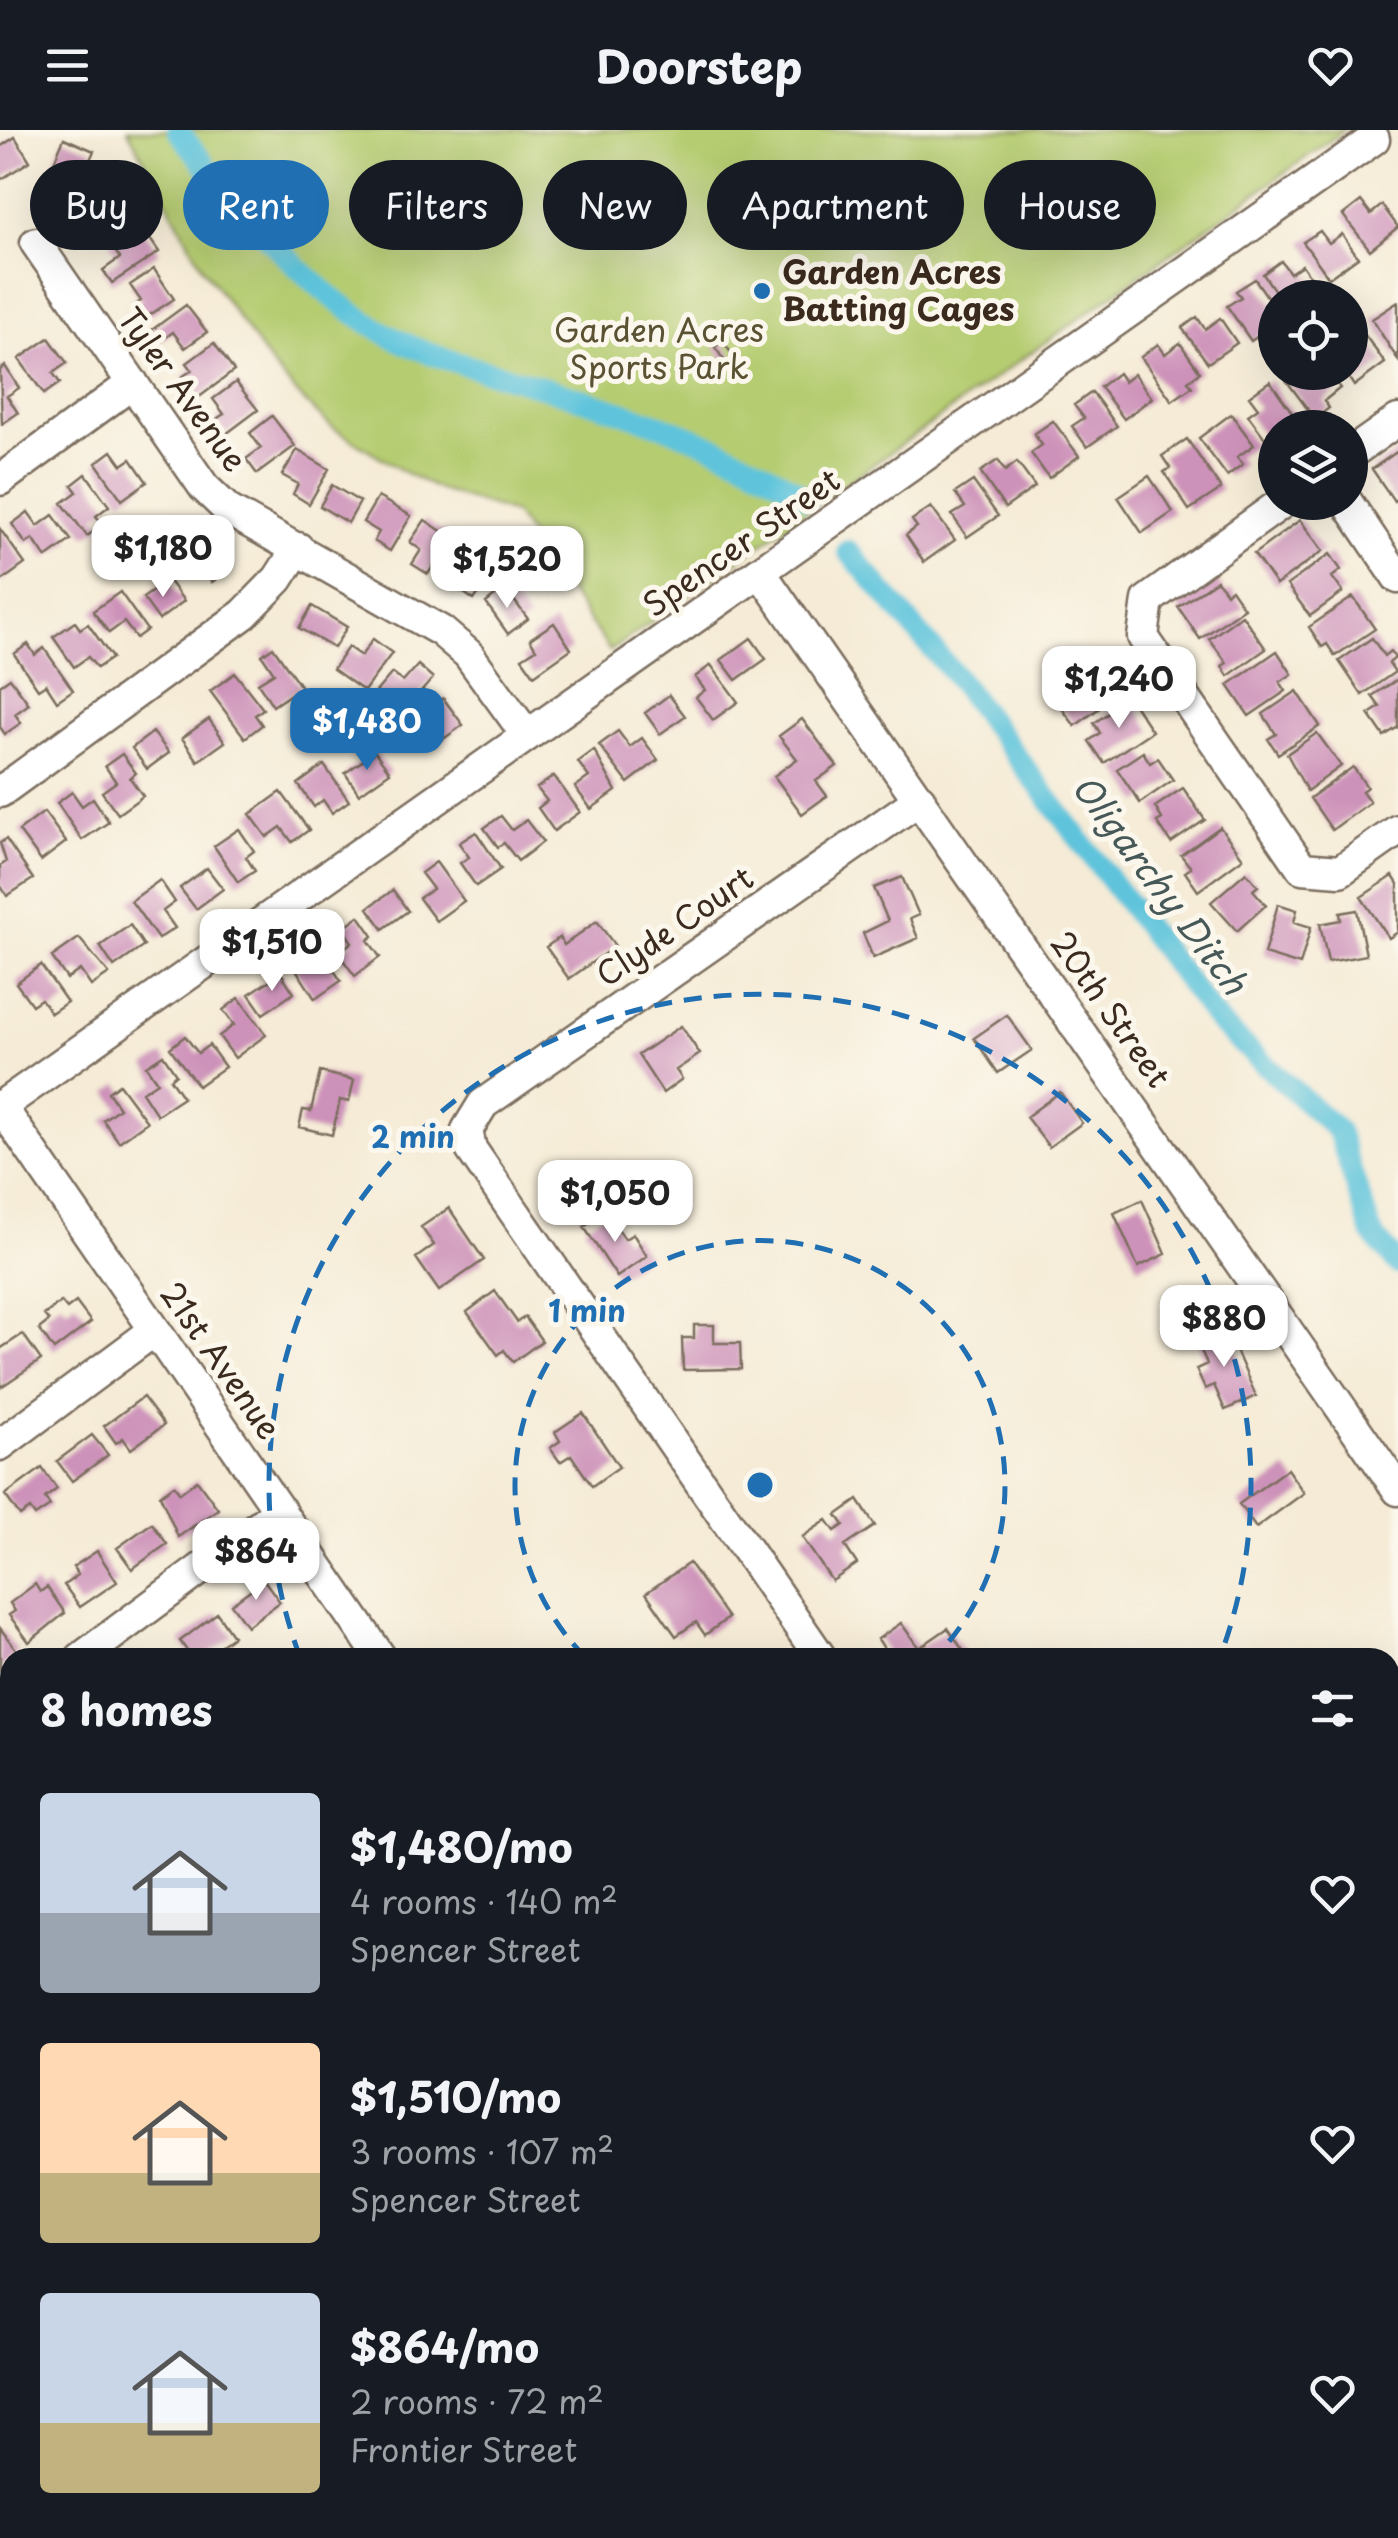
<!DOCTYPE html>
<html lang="en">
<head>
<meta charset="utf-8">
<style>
	body { margin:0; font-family:"Playpen Sans",sans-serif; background:#242831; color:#f1f3f6; height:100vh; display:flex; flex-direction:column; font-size:38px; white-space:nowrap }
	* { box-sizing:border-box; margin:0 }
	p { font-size:32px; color:#9ea1a6 }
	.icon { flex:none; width:55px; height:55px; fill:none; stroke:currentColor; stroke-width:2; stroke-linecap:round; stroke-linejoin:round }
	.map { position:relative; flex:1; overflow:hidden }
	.side { position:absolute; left:0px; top:1518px; width:1400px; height:892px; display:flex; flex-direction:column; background:#171b24; border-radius:30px 30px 0 0; box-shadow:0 10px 40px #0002 }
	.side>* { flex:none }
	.guide { position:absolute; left:30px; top:30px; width:1340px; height:90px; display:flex; gap:20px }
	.controls { position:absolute; left:1258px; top:150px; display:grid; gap:20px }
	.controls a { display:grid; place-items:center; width:110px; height:110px; border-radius:50%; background:#171b24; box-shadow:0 10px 40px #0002; font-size:50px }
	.price { position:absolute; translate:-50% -85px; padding:0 22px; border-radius:20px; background:#fff; color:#222; font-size:32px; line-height:65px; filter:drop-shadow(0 2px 5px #0008) }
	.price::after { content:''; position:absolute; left:50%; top:60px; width:30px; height:22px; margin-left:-15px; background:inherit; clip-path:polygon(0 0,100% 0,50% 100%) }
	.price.on { background:#1f6fb2; color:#fff }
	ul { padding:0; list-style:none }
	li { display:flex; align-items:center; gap:30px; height:250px; padding:0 40px }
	li span { display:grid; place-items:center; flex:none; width:280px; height:200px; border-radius:10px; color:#555 }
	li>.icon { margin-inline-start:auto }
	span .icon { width:120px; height:120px; fill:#fffc; stroke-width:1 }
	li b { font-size:42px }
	h2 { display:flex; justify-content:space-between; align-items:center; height:120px; padding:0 40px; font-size:42px }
	.pill { padding:0 35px; border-radius:45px; background:#171b24; box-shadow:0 10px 40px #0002; font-size:35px; line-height:90px }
	.pill.on { background:#1f6fb2; color:#fff }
	header { display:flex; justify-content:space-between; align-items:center; height:130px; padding:0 40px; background:#171b24; font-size:45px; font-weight:700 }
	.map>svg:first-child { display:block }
</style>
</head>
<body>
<header><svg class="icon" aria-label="menu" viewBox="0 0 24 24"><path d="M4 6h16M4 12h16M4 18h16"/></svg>Doorstep<svg class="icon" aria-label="heart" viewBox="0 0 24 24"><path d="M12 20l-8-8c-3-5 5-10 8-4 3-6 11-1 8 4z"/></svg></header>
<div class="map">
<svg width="1398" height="2408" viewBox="0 0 1398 2408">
	<rect width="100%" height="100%" fill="#fbf7ec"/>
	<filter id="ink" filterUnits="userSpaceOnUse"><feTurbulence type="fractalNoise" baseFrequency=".01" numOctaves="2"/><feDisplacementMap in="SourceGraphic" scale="20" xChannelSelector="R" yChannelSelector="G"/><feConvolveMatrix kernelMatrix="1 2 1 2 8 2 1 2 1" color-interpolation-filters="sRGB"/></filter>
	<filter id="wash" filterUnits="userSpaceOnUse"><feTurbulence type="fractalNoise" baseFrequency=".0048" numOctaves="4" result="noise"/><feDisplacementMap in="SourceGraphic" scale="40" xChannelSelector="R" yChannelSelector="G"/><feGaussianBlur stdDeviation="2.25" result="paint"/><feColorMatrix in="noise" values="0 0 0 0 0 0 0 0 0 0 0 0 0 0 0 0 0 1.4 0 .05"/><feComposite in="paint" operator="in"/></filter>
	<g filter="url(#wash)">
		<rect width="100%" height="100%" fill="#f5ebd6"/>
		<path fill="#b5cc71" stroke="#787b48" stroke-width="2.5" d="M128,0H1345L610,521L514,383L440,360L404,342L332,297L304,271L273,237L203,138Z"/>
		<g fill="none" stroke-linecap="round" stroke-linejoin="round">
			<path stroke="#5ec4db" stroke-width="22" d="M178,0C236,76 299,153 383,202C426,227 478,238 526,252C620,280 726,311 807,368
				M848,421L953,543L1218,892L1338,1001L1372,1104L1398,1134"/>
		</g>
		<g id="blocks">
			<path fill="#cd92b9" d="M15,7L30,31L0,50V17Z
				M64,8L94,21L84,43L72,38L67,48L50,41Z
				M124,45L146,74L105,104L94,89L105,81L94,67Z
				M1361,71L1371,84L1382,75L1398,97L1370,120L1343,85Z
				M139,93L159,122L112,153L103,140L120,128L109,113Z
				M1320,101L1329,113L1342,104L1358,127L1329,148L1303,112Z
				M1281,131L1290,143L1302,135L1321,162L1313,168H1280L1263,144Z
				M154,139L174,169L142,190L133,176L141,171L130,155Z
				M1255,149L1275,178V194L1251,211L1227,176L1241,167L1236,161Z
				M1398,172V230L1372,189Z
				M186,175L207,202L185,218L173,202L157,214L149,202Z
				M1197,187L1205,199L1220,188L1237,213L1208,233L1182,198Z
				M1359,197L1385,233L1354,256L1345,242H1350V203Z
				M49,208L67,233L53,243L60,253L44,264L19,229Z
				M723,211L735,229L727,235L715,217Z
				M214,213L234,241L198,268L182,247L192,240L187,233Z
				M1180,213L1200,242L1188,251L1192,257L1172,271L1141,227L1158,214L1165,224Z
				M5,236L19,258L7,266L18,283L2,294L0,240Z
				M1287,242H1328L1340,258L1324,271L1329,278L1315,289L1283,246Z
				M1118,243L1124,252L1134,244L1152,268L1124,289L1100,257Z
				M1270,251L1303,298H1275V322L1248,285L1258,278L1249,266Z
				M236,252L258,280L226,304L215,290L224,284L213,269Z
				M1092,262L1117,296L1087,317L1072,296L1084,288L1074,275Z
				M1231,284L1254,315L1237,327L1243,334L1227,346L1199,308Z
				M272,286L295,316L257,344L246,329L261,318L250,303Z
				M1053,291L1079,326L1049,348L1031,323L1042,315L1034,304Z
				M1187,309L1221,359L1189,380L1164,342L1170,338L1162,326Z
				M297,320L329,339L309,374L293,364L298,354L282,345Z
				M112,321L122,335L131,329L147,352L122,370L96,333Z
				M1398,321V368L1394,371L1372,339Z
				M998,330L1005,341L1017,332L1035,357L1005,378L980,342Z
				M86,344L109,376L96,386L103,395L87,406L62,373L77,362L72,355Z
				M1149,346L1173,382L1142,403L1118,367Z
				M973,351L998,386L967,407L952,385L965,377L955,363Z
				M332,355L360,372L348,393L320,376Z
				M378,367L411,386L390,421L374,411L379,402L363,392Z
				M931,377L955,410L924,432L906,405L917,397L912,390Z
				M28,382L38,396L53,385L71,410L46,428L33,409L26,414L12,394Z
				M425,390L452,408L428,444L412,434L421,420L410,412Z
				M1300,390L1323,421L1276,455L1254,424Z
				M0,399L25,434L0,452Z
				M195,405L211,427L217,422L230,440L212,452L202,438L187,448L170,424Z
				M470,409L501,432L474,470L457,458L468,443L453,432Z
				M1330,424L1341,440L1332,447L1343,462L1310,486L1287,455Z
				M168,450L184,471L159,490L143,468Z
				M1217,450L1226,463L1231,459L1244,478L1200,509L1178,477Z
				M505,458L528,489L508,504L486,473Z
				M120,462L147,500L136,508L124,492L109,503L93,481Z
				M1353,467L1375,499L1335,526L1327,514L1322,517L1309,497Z
				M312,476L347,497L334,518L299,498Z
				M1242,485L1266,519L1228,546L1222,536L1227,533L1209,509Z
				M75,492L80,499L88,494L112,528L97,538L88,527L74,537L53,507Z
				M554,493L571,519L534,545L522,528L536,519L530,509Z
				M751,508L766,529L736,550L721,530Z
				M1372,508L1384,526L1390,521L1395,528L1389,533L1395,542L1362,565L1339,531Z
				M373,509L392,523L364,561L333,539L348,517L361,526Z
				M28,514L35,525L44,518L73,560L57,571L46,554L38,559L14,524Z
				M273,517L301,557L273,576L258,553L274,543L262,525Z
				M1277,521L1292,544L1280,552L1286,561L1249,586L1228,555Z
				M418,535L433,548L402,584L389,572L382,581L369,570L392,543L403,552Z
				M711,535L738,572L713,590L696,567L705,560L695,547Z
				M1085,541L1098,558L1107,552L1117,565L1075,596L1052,565Z
				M235,543L263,579L255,585L262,595L245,608L210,561Z
				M10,548L29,574L15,584L21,593L5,604L0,597V555Z
				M1398,549V597L1384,606L1369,584L1380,577L1372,566Z
				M1297,561L1320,596L1278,624L1268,609L1276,604L1263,584Z
				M669,565L685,586L660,604L645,583Z
				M443,568L463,595L442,610L422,583Z
				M1130,568L1152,601L1104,633L1089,611L1100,603L1094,593Z
				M209,589L225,612L198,631L182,608Z
				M802,589L837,636L816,651L827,666L802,684L774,646L797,629L779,606Z
				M618,601L630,617L642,608L658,630L628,653L599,615Z
				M153,602L169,623L147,639L132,618Z
				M1317,603L1341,636L1307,661L1287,624Z
				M594,620L616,661L591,679L575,657L589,647L578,632Z
				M375,622L390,642L359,664L345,643Z
				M1143,622L1150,633L1158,628L1173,650L1140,673L1117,639Z
				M122,624L136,643L130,648L143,666L118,684L102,662L116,652L105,636Z
				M324,635L349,671L332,683L323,670L314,677L298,654Z
				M1353,637L1367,657L1362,661L1370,672L1332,700L1310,668Z
				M554,646L580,682L554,701L538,678L547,671L537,658Z
				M1183,658L1205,690L1171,713L1157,692L1162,689L1155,677Z
				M72,662L82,676L93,668L109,692L82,710L57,673Z
				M281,662L309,700L292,712L281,697L267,707L250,684Z
				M44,682L66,712L41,731L19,701Z
				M501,686L512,700L526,690L543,712L518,731L504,713L498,717L484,698Z
				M1220,697L1243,728L1198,761L1185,742L1191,738L1181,725Z
				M239,699L254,721L246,727L255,741L238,752L214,716Z
				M476,702L501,739L476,756L460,733L469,727L459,713Z
				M6,709L33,749L7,766L0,755V736L6,732L0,713Z
				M436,732L464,771L436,791L419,768L433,759L421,743Z
				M207,738L223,759L196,779L180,758Z
				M1246,742L1258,756L1253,760L1266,775L1237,801L1211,772Z
				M1393,746L1398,754V802L1389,808L1361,767Z
				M902,747L919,785L910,789L918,808L873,828L863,803L888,791L874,758Z
				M160,750L175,772L163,781L175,798L158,809L131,771Z
				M393,760L408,781L383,799L368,778Z
				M1278,774L1297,780L1294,792L1311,797L1300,835L1264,824Z
				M1357,780L1366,825L1328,832L1320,794L1341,790L1340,783Z
				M359,786L373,806L368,810L380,827L355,846L338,823L352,812L342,798Z
				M597,791L615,816L569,849L546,817L560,807L564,815Z
				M130,795L144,816L114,837L100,816Z
				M79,808L109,844L91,856L80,840L67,849L52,827Z
				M318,816L341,851L315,869L292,833Z
				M41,835L67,872L51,883L41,869L32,875L16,853Z
				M281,843L294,863L263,884L249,864Z
				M239,868L266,905L235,928L219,906L234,895L223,880Z
				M1007,885L1032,920L998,943L974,908Z
				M681,896L700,924L676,940L682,949L663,963L638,925Z
				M185,906L198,923L209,915L225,937L198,956L170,918Z
				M163,925L176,944L170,949L183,968L157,985L142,962L157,952L146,936Z
				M320,942L354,950L349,972L340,970L332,1005L299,997L303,980L311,981Z
				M119,954L147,992L119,1012L103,990L119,978L108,962Z
				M1060,962L1082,993L1049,1017L1026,987Z
				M1142,1070L1166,1124L1138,1137L1114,1083Z
				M449,1078L484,1130L439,1161L416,1128L434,1115L421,1097Z
				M606,1082L625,1109L633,1104L647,1126L617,1147L584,1097Z
				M495,1161L517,1192L525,1187L542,1211L513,1232L504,1220L498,1225L467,1182Z
				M61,1172L67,1179L76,1172L91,1192L54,1220L39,1199L49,1191L44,1185Z
				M694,1195H714V1213H740L741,1239L683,1240L682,1208H694Z
				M1226,1198L1256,1266L1225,1280L1214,1255L1205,1259L1196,1239L1207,1234L1197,1211Z
				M23,1204L41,1230L1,1257L0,1219Z
				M143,1267L164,1295L131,1319L123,1308L116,1313L104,1296Z
				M583,1283L619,1337L592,1356L571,1325L560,1332L550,1318L560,1311L555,1302Z
				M92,1305L108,1325L72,1351L57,1331Z
				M42,1338L57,1359L45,1368L50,1376L35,1386L30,1379L20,1386L5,1365Z
				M1287,1339L1304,1363L1256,1398L1239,1374Z
				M197,1350L218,1379L178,1407L160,1365L174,1355L180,1363Z
				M858,1370L875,1396L845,1416L857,1434L832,1451L802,1407L827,1390L835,1401L844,1395L837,1385Z
				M152,1393L167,1414L132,1439L117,1418Z
				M97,1421L117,1452L80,1477L64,1455L78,1445L73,1437Z
				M689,1433L728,1488L705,1505L696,1492L676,1506L646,1463Z
				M264,1450L280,1472L247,1496L231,1474Z
				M35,1454L40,1462L47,1457L65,1483L29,1512L9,1485L15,1481L10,1473Z
				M217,1483L233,1506L204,1528H192L180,1511Z
				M901,1493L919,1518L948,1498L968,1528H890L878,1509Z
				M0,1498L18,1522L0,1539Z
				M10,1634V1666L0,1673V1642Z
				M10,1755V1792L2,1798L0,1762Z
				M1398,1829V1878L1390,1867V1835Z
				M10,2024V2054L0,2039V2030Z
				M1398,2162V2198L1390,2187V2168Z
				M10,2172V2222L2,2228L0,2179Z
				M10,2294V2346L5,2349L0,2342V2302Z
				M77,2400H91L97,2408H66Z
				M114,2400H168L156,2408H120Z
				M592,2400H652L641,2408H598Z
				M1242,2400H1291L1297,2408H1247Z"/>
		</g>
	</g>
	<g filter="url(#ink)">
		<use href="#blocks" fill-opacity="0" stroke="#7c6e5e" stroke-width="2.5"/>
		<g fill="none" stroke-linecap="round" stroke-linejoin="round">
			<defs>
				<path id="minor" d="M36,113L204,357L228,380L441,501L468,524L526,604
					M1350,324L1398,290
					M0,350L133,253
					M1283,372L1148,470L1143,507L1302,738L1340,741L1398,700
					M1347,372L1398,448
					M761,443L1398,1360
					M0,662L244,484L278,449L298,418
					M0,975L381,1528
					M0,977L1374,9
					M0,1315L155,1200
					M81,1528L280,1380
					M821,1528L471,1019L467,1000L483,974L920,669
					M0,1587L10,1580
					M0,1859L10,1852
					M1390,1952L1398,1946
					M1390,2040L1398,2051
					M0,2131L10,2124
					M785,2400L795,2408
					M1068,2400L1073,2408
					M1352,2400L1358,2408
					M1,2408L12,2400
					M726,2408L736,2400
					M1386,2408L1398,2400"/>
				<path id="major" d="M1390,1664L1398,1659
					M308,2408L319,2400
					M380,2408L391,2400"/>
			</defs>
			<use href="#minor" stroke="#7c6e5e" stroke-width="35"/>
			<use href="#major" stroke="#7c6e5e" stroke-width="42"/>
			<use href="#minor" stroke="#fff" stroke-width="30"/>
			<use href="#major" stroke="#fff" stroke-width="38"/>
		</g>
	</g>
	<g fill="none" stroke="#1f6fb2" stroke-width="5" stroke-dasharray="18 12">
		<path d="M585 1527A245 245 0 1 1 935 1527"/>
		<path d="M300 1527A491 491 0 1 1 1220 1527"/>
	</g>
	<circle fill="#1f6fb2" stroke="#fbf7ec" stroke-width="4" cx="762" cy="161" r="10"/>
	<g text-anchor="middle" stroke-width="10" stroke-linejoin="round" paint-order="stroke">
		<g font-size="32" font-weight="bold" fill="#3b2a1e" stroke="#fbf7ec" text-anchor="start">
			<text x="782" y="154">Garden Acres<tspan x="782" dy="37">Batting Cages</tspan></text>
		</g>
		<g font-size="32" fill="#5a5233" stroke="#fbf7ec">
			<text x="659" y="212">Garden Acres<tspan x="659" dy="37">Sports Park</tspan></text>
		</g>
		<g font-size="32" fill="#3b2a1e" stroke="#fbf7ec">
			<text transform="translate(182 260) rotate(54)" y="11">Tyler Avenue</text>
			<text transform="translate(742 413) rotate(-35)" y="11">Spencer Street</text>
			<text transform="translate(675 797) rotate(-35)" y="11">Clyde Court</text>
			<text transform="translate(1110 880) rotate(55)" y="11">20th Street</text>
			<text transform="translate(220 1231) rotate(55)" y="11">21st Avenue</text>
		</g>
		<g font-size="35" font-style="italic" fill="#465857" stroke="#fbf7ec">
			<text transform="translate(1159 755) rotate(53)" y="12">Oligarchy Ditch</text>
		</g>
	</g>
	<circle cx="760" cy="1355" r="15" fill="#1f6fb2" stroke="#fbf7ec" stroke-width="5"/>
	<g font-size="30" text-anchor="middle" font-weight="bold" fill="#1f6fb2" stroke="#fbf7ec" stroke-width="10" stroke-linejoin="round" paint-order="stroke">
		<text x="413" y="1018">2 min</text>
		<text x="587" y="1192">1 min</text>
	</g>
</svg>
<div class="controls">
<a><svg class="icon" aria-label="locate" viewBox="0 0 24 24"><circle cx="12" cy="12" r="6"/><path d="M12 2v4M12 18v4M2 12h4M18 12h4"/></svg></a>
<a><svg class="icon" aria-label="layers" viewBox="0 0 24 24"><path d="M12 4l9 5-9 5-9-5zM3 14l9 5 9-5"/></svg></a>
</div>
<b class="price" style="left:163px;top:470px">$1,180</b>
<b class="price" style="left:507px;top:481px">$1,520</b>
<b class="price" style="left:1119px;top:601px">$1,240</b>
<b class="price on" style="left:367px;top:643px">$1,480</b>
<b class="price" style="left:272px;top:864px">$1,510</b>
<b class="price" style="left:615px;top:1115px">$1,050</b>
<b class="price" style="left:1224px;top:1240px">$880</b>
<b class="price" style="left:256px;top:1473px">$864</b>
<div class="guide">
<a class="pill">Buy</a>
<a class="pill on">Rent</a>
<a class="pill">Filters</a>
<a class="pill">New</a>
<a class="pill">Apartment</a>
<a class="pill">House</a>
</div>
<section class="side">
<h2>8 homes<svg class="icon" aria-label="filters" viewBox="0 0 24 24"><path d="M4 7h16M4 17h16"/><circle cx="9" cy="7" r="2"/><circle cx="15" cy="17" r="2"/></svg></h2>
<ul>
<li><span style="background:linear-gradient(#c9d6e8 60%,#9aa5b1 0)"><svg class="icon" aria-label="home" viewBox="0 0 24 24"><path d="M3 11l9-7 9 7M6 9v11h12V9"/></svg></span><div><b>$1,480/mo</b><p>4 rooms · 140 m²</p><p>Spencer Street</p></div><svg class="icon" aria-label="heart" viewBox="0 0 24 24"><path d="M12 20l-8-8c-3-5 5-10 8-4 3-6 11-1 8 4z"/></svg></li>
<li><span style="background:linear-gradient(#ffd9b3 65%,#c2b280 0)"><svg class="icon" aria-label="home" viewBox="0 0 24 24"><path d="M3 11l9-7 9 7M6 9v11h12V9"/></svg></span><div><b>$1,510/mo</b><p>3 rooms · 107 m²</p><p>Spencer Street</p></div><svg class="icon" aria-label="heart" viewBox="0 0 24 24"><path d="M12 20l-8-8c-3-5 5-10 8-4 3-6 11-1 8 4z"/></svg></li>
<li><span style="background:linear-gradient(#c9d6e8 65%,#c2b280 0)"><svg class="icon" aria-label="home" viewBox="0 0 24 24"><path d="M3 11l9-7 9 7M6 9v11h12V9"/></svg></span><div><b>$864/mo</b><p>2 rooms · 72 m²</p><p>Frontier Street</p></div><svg class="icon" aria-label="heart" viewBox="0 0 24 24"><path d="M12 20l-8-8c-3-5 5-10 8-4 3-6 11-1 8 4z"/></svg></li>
</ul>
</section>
</div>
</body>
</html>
